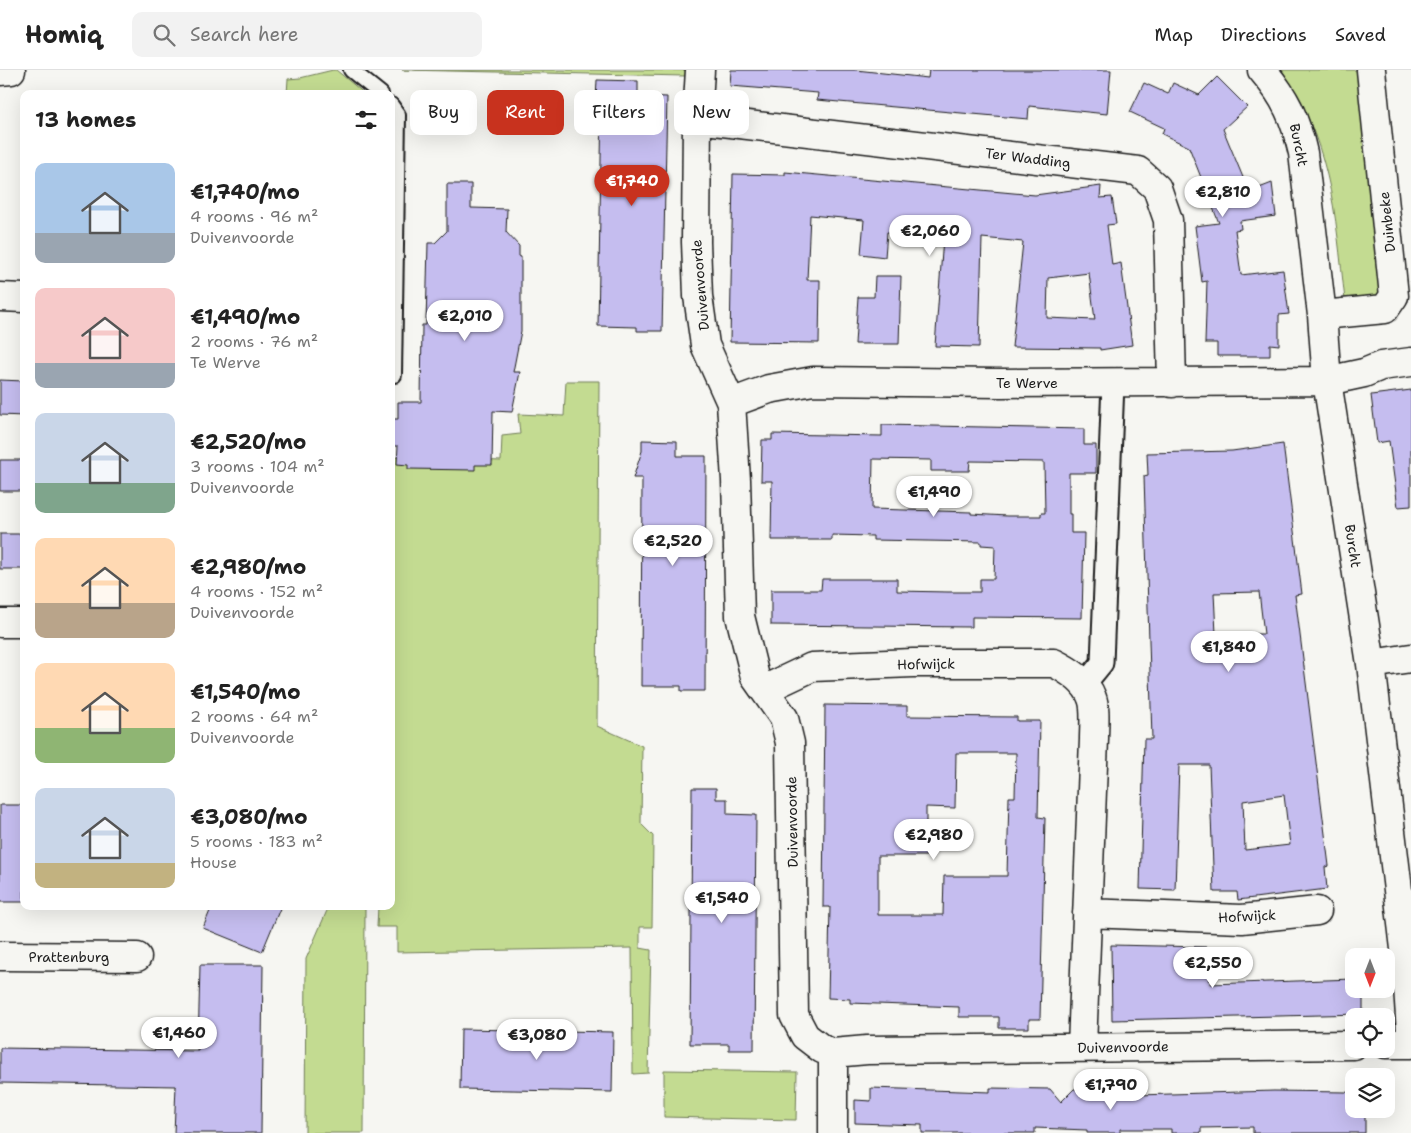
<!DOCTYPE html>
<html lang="en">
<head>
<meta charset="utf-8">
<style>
	body { margin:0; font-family:"Shantell Sans",sans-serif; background:#f2f2f2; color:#222; height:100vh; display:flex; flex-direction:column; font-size:19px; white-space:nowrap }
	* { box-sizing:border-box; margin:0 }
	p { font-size:16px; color:#767676 }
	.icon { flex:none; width:28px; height:28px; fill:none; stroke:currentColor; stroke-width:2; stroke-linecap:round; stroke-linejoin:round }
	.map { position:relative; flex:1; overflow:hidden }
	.panel { position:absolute; left:20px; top:20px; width:375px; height:820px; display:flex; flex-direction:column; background:#fff; border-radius:10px; box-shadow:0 5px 20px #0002 }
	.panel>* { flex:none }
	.top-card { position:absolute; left:410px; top:20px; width:475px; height:45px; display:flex; gap:10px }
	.needle { width:32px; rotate:180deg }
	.fabs { position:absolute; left:1345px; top:878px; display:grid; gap:10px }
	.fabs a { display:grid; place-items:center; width:50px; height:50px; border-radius:10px; background:#fff; box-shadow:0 5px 20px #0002; font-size:25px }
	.price { position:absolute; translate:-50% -42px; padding:0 11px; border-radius:18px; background:#fff; color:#222; font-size:16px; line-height:32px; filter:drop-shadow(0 1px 2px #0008) }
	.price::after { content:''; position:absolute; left:50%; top:30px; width:15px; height:11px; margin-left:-8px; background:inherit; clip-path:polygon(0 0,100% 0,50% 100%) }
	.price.on { background:#c8321e; color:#fff }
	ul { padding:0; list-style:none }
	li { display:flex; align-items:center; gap:15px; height:125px; padding:0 15px }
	li span { display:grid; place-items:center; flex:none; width:140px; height:100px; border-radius:10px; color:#555 }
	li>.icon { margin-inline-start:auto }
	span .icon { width:60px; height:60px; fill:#fffc; stroke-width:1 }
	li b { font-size:21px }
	h2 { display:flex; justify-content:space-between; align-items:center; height:60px; padding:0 15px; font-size:21px }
	.chip { padding:0 18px; border-radius:10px; background:#fff; box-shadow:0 5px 20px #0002; font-size:18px; line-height:45px }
	.chip.on { background:#c8321e; color:#fff }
	header { display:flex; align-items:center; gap:30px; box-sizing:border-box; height:70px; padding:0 25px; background:#fff; border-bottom:1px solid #e0e0e0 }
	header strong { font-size:24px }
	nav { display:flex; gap:28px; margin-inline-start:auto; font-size:18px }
	.search { width:350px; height:45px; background:#f2f2f2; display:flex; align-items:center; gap:12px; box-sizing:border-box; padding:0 18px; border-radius:10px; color:#767676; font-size:19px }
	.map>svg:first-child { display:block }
</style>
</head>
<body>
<header>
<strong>Homiq</strong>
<div class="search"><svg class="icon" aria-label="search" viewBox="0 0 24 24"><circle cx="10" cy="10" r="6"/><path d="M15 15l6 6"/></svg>Search here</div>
<nav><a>Map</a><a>Directions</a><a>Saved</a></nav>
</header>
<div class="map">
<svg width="1411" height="1063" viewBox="0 0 1411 1063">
	<rect width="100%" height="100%" fill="#f6f6f2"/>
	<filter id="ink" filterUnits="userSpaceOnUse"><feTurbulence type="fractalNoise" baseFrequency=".02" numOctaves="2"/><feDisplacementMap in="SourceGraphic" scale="10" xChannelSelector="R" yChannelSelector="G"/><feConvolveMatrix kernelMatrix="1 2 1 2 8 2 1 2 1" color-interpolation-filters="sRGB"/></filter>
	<g filter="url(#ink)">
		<path fill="#c3db91" stroke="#707c56" d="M333,0H336L365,24H287L288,9L300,8Z
			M402,0H686L685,6Z
			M1282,0H1359L1382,218L1377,227L1345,230C1340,188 1337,146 1327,105C1318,67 1303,32 1282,0Z
			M566,311H599L597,656L642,676L641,754L653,766L652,857H640V878L651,880L648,1003L633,1004L632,878L397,882V857H377L378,836H391V342L392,387L501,391L502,366L520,364L518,344L564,346Z
			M329,836H365L364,1063H305L306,889Z
			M664,1000L797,1002L796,1050L664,1047Z"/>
		<path fill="#c5bdef" stroke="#1c1c1c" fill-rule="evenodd" d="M731,0H856L928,8L929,0H1111L1107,44L1029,36L1028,49L817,30L818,23L730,16Z
			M1217,7L1247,37L1223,59L1249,122L1272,113L1276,146L1240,151L1241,159L1235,160L1241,205L1283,200L1289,244L1279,245V275L1270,274V286H1217V273H1205L1207,211L1202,212L1195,156L1219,153L1189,77L1162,64L1164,58L1130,42L1144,13L1168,24L1173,13L1199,25Z
			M597,10L638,11V26L667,27L662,261H637V257L598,256L602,35L596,30Z
			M785,102L1035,125L1101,116L1100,128L1112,127L1116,154L1107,155L1112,195L1121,193L1132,275L1100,280V278L1012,277L1023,172L982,168L979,277L935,276L943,168L887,162L885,187L861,184L864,150L810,145L807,210H820L819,273L730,272L733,104L785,105ZM1089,203L1095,250L1047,248L1048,208Z
			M447,114H471V138L507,139L506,162L519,176V186L521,187V261L513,302H520L512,342L493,341L492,395H475V400L408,399V395L397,394L398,376H391V349H398V332H421L422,255H426L428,173H435L447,161Z
			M875,206H901L899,274H855L858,227H874Z
			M0,310L24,311V346L0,345Z
			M1411,320V436L1398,437L1389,371L1377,373L1371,325Z
			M882,355L1084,359V375H1096V403H1069V444H1071V463H1084L1082,548L972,547V557L771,555V520H821L822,509H897V521L948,522H980V509H994L995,476L981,475V472L873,470V466L832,465V470H771L772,411H761L762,370H772V364L882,366ZM873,389L931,390V401H969L970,391L1044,392L1045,443H1041V446H1007L971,444V442L872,439Z
			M642,370L677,371V386H706L705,621H681V616H641L642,408H633L642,381Z
			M1283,374L1302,524L1295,525L1329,796L1325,797L1327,819L1238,830L1237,822H1214L1209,695H1179L1175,820L1140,819L1144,669H1152L1144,406L1148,405L1147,383L1232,381ZM1259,522L1264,564H1216L1214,523ZM1284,725L1290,775L1245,780L1243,731Z
			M0,390H24V421H0Z
			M0,464H24V499H0Z
			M825,635L907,636V646L1017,647V651H1040L1038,747L1045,748L1040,949H1029V958H999V947H959V937L850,933V929L828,928L830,837H823ZM956,683H1016L1015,727H1009L1007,806H944L943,845H878V786H926V737L955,738Z
			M692,718H716V729H727V744L756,745L754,980H729V974H690Z
			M0,735H24V832H0Z
			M212,836H281L262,882L203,858Z
			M1111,875L1206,877L1210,914L1354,909V919H1363V944L1112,950Z
			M200,895H263L261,1063H174L176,1016L0,1013V978L198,981Z
			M461,959L613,962L612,1022L460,1019Z
			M871,1018L990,1022V1018L1050,1019L1061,1032L1074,1019L1086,1020L1093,1027H1114L1120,1020H1132L1137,1025L1274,1021L1345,1022L1354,1023V1039H1365V1063H1253V1057L1201,1058V1063H1171V1059H1120V1063H1087V1060L1035,1058V1063H922V1055L855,1053V1030L871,1031Z"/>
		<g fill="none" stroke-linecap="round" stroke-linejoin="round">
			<defs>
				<path id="service" d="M351,0L381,24
					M391,35L398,45L394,305"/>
				<path id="pedestrian" d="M1084,615L1102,593L1113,313"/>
				<path id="minor" d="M700,0L697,49L696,172L698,226L705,275L731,333L736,410L740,546L755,607L784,648L790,673L794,945L805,966L822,979L833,983L867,980L1354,975
					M1262,0C1286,28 1295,48 1303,83L1322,245L1327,311L1371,594L1406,887L1411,962
					M0,1L11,0
					M697,49L1138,101L1157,118L1168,150L1172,313
					M0,227L24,228
					M1322,245L1385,239L1394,226L1371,0
					M731,333L769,319L813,311L1001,313L1327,311L1364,303L1381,296L1411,292
					M0,553H24
					M1371,594L1411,588
					M766,622L776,614L812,597L913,593H1054C1070,601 1086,611 1092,628C1096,638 1094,658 1094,669L1082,977
					M1087,843L1242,849L1317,841
					M0,886L137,887
					M1386,974H1411
					M833,983V1063"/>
			</defs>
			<use href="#service" stroke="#1c1c1c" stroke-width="18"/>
			<use href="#pedestrian" stroke="#1c1c1c" stroke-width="25"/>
			<use href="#minor" stroke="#1c1c1c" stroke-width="31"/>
			<use href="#service" stroke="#f6f6f2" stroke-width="14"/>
			<use href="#pedestrian" stroke="#f6f6f2" stroke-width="21"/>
			<use href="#minor" stroke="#f6f6f2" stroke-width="28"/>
		</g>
	</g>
	<g text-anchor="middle" stroke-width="5" stroke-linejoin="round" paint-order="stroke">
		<g font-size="14" fill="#1c1c1c" stroke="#f6f6f2">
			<text transform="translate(1299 75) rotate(78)" y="5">Burcht</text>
			<text transform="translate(1028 88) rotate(7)" y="5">Ter Wadding</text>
			<text transform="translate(1387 152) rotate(-96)" y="5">Duinbeke</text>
			<text transform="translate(700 215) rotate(-95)" y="5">Duivenvoorde</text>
			<text x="1027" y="318">Te Werve</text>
			<text transform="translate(1353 476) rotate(81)" y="5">Burcht</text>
			<text transform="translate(926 594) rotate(-1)" y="5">Hofwijck</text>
			<text transform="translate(792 752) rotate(-91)" y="5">Duivenvoorde</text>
			<text transform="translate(1247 846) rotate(-3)" y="5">Hofwijck</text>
			<text x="69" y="892">Prattenburg</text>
			<text transform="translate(1123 977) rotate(-1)" y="5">Duivenvoorde</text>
		</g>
	</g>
</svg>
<div class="fabs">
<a><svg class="needle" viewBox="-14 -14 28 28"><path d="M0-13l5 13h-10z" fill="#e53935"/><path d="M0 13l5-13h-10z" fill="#767676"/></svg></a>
<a><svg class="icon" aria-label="locate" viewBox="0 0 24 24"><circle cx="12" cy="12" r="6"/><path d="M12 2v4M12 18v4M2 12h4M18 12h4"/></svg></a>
<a><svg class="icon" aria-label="layers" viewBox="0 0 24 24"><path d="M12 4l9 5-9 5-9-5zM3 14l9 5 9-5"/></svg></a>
</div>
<b class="price on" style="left:632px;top:137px">€1,740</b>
<b class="price" style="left:1223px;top:148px">€2,810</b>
<b class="price" style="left:930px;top:187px">€2,060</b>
<b class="price" style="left:465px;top:272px">€2,010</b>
<b class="price" style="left:934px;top:448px">€1,490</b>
<b class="price" style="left:673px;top:497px">€2,520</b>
<b class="price" style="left:1229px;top:603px">€1,840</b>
<b class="price" style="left:934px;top:791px">€2,980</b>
<b class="price" style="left:722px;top:854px">€1,540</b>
<b class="price" style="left:1213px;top:919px">€2,550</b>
<b class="price" style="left:179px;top:989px">€1,460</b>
<b class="price" style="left:537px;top:991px">€3,080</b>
<b class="price" style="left:1111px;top:1041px">€1,790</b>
<div class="top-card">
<a class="chip">Buy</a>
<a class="chip on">Rent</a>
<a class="chip">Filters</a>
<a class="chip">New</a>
</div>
<section class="panel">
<h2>13 homes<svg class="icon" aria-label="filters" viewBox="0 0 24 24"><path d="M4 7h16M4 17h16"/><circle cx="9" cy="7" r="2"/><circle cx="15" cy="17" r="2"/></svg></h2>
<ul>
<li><span style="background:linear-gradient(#a9c7e8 70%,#9aa5b1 0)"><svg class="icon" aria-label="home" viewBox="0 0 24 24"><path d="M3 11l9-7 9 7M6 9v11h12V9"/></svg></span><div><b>€1,740/mo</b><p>4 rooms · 96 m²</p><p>Duivenvoorde</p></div></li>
<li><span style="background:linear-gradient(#f6c9c9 75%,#9aa5b1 0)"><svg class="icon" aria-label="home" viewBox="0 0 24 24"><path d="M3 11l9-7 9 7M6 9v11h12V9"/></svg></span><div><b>€1,490/mo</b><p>2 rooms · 76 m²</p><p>Te Werve</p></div></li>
<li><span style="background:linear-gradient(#c9d6e8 70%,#7fa58c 0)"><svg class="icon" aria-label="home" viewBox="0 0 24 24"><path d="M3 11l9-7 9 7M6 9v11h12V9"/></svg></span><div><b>€2,520/mo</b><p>3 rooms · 104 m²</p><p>Duivenvoorde</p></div></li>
<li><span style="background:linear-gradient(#ffd9b3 65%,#b9a48a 0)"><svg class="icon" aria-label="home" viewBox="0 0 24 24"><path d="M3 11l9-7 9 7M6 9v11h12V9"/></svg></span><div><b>€2,980/mo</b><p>4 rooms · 152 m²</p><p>Duivenvoorde</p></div></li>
<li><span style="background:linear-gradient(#ffd9b3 65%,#8fb573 0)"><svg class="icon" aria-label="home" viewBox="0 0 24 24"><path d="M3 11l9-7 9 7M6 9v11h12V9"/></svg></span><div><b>€1,540/mo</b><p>2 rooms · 64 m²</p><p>Duivenvoorde</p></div></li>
<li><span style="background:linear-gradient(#c9d6e8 75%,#c2b280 0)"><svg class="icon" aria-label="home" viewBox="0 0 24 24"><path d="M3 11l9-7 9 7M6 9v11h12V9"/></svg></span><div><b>€3,080/mo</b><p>5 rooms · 183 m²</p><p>House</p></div></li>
</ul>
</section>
</div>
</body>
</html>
